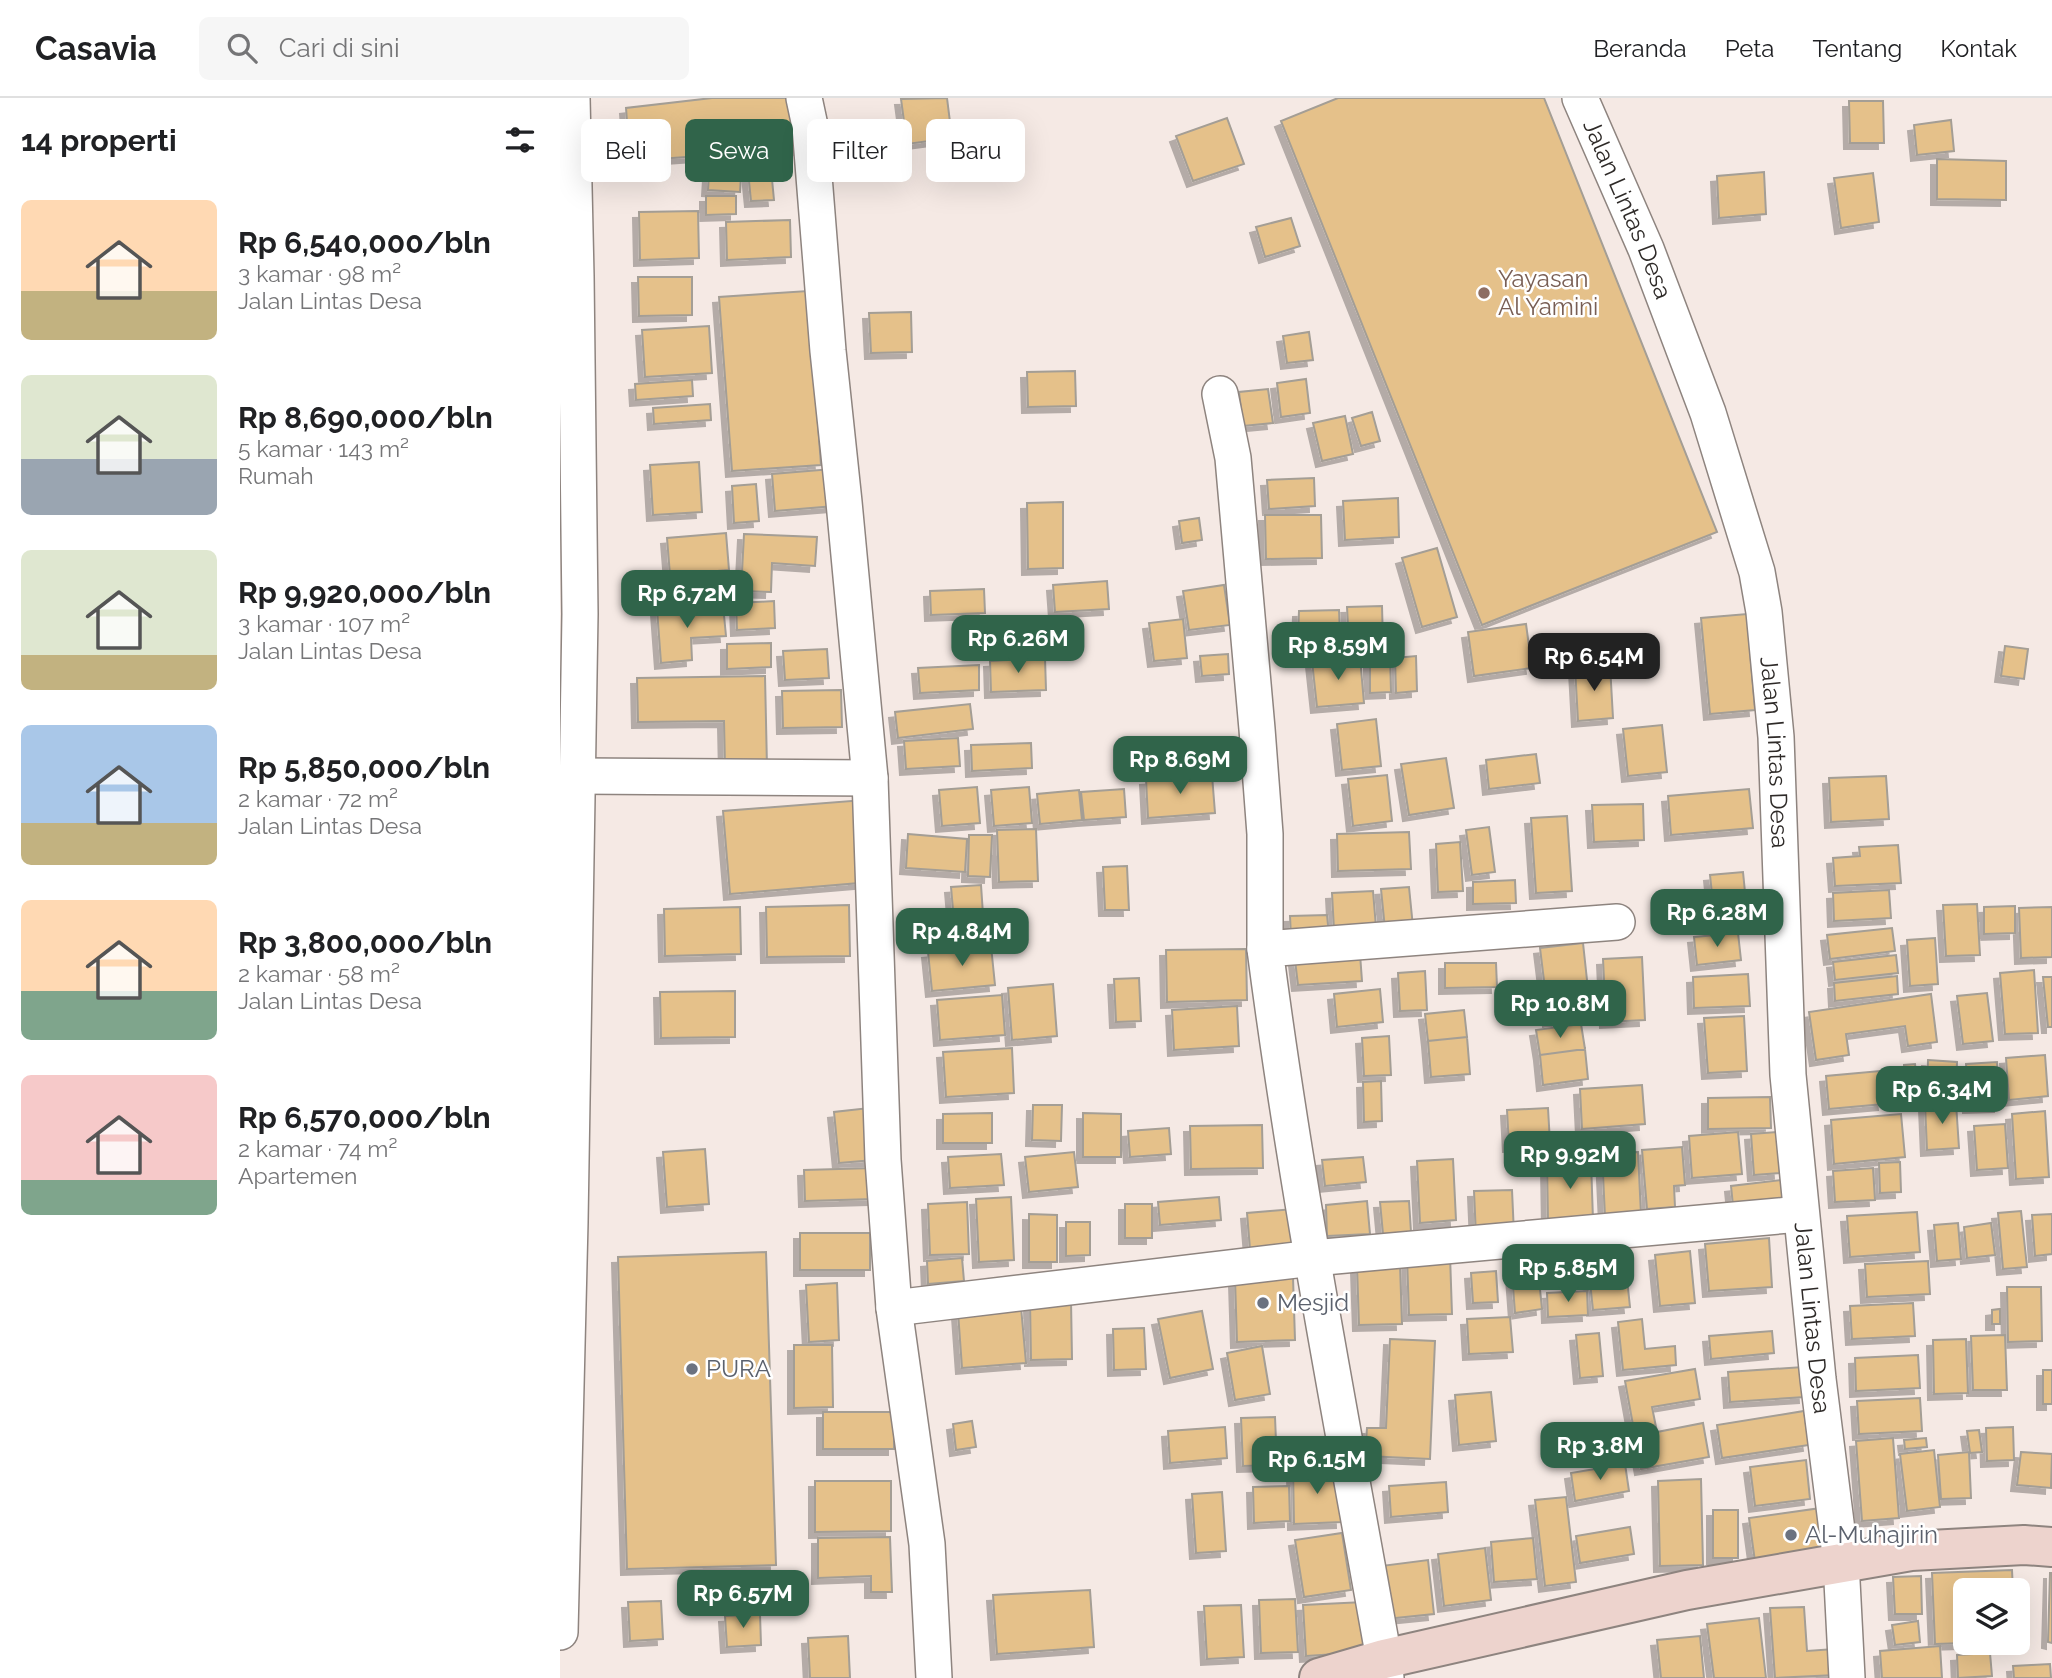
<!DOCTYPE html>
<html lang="id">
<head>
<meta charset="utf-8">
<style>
	body { margin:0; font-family:Raleway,sans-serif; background:#f6f6f6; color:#202124; height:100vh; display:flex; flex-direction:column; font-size:26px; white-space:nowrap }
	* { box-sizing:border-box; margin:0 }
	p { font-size:23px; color:#757577 }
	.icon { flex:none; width:38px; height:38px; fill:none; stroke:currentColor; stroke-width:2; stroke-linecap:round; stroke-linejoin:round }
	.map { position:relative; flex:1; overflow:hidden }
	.panel { display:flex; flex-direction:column; background:#fff; width:560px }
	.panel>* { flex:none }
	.guide { position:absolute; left:21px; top:21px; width:665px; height:63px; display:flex; gap:14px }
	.controls { position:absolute; left:1393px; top:1480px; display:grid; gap:14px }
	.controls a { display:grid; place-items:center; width:77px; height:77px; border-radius:10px; background:#fff; box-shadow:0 7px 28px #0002; font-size:35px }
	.price { position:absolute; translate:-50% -60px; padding:0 16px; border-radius:14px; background:#30644a; color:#fff; font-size:23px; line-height:46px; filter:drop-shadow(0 2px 4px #0008) }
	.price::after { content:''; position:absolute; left:50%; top:42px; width:21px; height:16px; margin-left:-10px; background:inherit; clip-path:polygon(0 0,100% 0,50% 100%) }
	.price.on { background:#222; color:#fff }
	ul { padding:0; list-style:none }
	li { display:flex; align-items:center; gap:21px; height:175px; padding:0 21px }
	li span { display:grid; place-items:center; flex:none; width:196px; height:140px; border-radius:10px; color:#555 }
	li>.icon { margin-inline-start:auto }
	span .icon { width:84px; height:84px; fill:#fffc; stroke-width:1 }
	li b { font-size:30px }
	h2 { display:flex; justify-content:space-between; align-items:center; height:84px; padding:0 21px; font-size:30px }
	.chip { padding:0 24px; border-radius:10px; background:#fff; box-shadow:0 7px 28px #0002; font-size:24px; line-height:63px }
	.chip.on { background:#30644a; color:#fff }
	header { display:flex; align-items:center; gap:42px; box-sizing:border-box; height:98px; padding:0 35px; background:#fff; border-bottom:2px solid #e0e0e0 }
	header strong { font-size:33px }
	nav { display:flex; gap:38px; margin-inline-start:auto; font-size:24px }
	.search { width:490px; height:63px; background:#f6f6f6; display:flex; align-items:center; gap:18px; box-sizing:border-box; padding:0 24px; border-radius:10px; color:#757577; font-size:26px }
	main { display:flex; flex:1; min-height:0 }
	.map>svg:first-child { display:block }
</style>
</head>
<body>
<header>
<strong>Casavia</strong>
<div class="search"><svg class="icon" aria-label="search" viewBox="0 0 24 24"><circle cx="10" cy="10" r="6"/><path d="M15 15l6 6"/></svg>Cari di sini</div>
<nav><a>Beranda</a><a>Peta</a><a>Tentang</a><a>Kontak</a></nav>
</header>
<main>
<section class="panel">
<h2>14 properti<svg class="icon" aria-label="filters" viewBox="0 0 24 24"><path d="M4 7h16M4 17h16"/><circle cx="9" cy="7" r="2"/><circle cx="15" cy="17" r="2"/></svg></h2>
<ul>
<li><span style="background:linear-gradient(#ffd9b3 65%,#c2b280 0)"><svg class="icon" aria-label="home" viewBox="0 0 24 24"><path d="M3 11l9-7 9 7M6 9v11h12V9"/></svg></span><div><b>Rp 6,540,000/bln</b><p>3 kamar · 98 m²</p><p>Jalan Lintas Desa</p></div></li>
<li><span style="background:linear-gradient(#dfe7d0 60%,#9aa5b1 0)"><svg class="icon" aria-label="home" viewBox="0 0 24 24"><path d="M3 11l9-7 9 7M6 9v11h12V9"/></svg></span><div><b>Rp 8,690,000/bln</b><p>5 kamar · 143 m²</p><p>Rumah</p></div></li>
<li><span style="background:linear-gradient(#dfe7d0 75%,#c2b280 0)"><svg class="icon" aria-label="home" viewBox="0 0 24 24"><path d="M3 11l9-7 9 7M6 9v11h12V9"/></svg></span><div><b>Rp 9,920,000/bln</b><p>3 kamar · 107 m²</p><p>Jalan Lintas Desa</p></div></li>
<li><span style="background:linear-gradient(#a9c7e8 70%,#c2b280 0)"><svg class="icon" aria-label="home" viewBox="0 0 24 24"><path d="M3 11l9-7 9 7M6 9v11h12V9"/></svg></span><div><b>Rp 5,850,000/bln</b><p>2 kamar · 72 m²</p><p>Jalan Lintas Desa</p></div></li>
<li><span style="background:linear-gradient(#ffd9b3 65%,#7fa58c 0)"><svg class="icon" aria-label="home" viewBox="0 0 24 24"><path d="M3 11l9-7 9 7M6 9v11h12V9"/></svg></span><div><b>Rp 3,800,000/bln</b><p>2 kamar · 58 m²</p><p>Jalan Lintas Desa</p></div></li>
<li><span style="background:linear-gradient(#f6c9c9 75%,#7fa58c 0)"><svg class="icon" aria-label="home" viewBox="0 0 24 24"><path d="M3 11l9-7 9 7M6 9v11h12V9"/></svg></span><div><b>Rp 6,570,000/bln</b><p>2 kamar · 74 m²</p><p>Apartemen</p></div></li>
</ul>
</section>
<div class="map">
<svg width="1492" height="1580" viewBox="0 0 1492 1580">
	<defs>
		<filter id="shadow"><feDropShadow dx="-6" dy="6" stdDeviation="0" flood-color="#0004"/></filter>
	</defs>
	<rect width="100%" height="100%" fill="#f5e9e4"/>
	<path fill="#e5c18a" stroke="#a49e95" stroke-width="2" filter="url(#shadow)" d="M152,0H238L241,51L70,63L66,10Z
		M387,0L392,40L347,46L341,1Z
		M778,0H984L1157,434L922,527L721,23Z
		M1289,3H1323L1324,45H1290Z
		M667,20L684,66L633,83L616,38Z
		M1391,22L1394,53L1357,57L1354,27Z
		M334,24L339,61L291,67L286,30Z
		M150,60L182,62L180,94L148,92Z
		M1377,61L1446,63V102L1377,101Z
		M211,71L214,102L191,103L188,73Z
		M1204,74L1206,116L1159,120L1157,78Z
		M1313,75L1319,124L1281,130L1274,80Z
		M146,98H176V116L146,117Z
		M138,113L139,160L80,162L79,114Z
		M731,120L740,148L705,159L696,129Z
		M230,122L231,159L167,162L166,124Z
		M78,179H132V217L79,218Z
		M248,193L261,367L172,373L159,199Z
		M351,214L352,254L311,255L309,215Z
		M149,228L152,275L85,279L82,232Z
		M749,234L753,262L727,265L723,238Z
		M515,273L516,308L468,309L467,274Z
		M746,281L750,315L721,319L717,285Z
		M132,282L133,298L76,302L75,286Z
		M708,291L713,325L683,328L679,294Z
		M150,306L151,322L94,326L93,310Z
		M812,314L820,343L801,348L792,320Z
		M785,318L793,356L762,363L753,325Z
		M139,364L142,414L93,417L90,367Z
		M272,371L275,408L215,413L212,376Z
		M754,380L755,408L709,411L707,382Z
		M196,386L199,423L174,425L172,388Z
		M838,400L839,439L785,442L783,403Z
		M503,404V470L468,471L467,405Z
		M705,417H761L762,460L706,461Z
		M639,420L642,442L622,445L619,423Z
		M166,435L169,472L110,477L107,440Z
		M184,436L257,439L255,468L212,465L211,494L181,493Z
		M877,450L897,519L862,529L842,460Z
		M547,483L549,511L495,514L493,487Z
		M664,487L670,527L629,532L623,493Z
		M424,491L425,515L371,517L370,493Z
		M214,503L215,530L177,532L176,505Z
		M163,507L166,538L131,540L132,562L101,565L97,511Z
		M822,508L823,544L789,546L787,509Z
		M779,512L780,535L738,538L739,513Z
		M1187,516L1195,612L1150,616L1141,520Z
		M623,521L627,560L594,563L589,525Z
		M966,526L972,570L914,578L908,534Z
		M211,545V569L167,571V546Z
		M1445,548L1468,551L1464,581L1441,578Z
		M267,551L269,580L225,582L223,553Z
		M668,556L669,576L642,578L640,558Z
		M830,558L831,594L810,595V560Z
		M856,558L857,593L836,595L835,560Z
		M800,559L804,605L757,609L752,563Z
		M485,560L486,592L431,594L430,563Z
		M419,567V592L360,595L358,570Z
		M1050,567L1053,620L1018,623L1015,569Z
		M205,578L207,669H165L164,623L78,624L77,580Z
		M281,592L282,629L223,630L222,593Z
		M410,606L413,631L338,640L335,614Z
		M816,621L821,668L782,672L777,626Z
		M1102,627L1107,674L1068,678L1063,631Z
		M398,640L400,668L346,671L344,643Z
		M471,645L472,670L412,673L411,647Z
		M976,656L980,685L929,691L926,662Z
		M886,660L894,710L849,717L841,666Z
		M652,677L655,715L588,720L586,681Z
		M827,677L832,723L793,728L788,681Z
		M1326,678L1329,721L1271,724L1269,680Z
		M417,689L420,725L382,728L379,692Z
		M469,689L472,725L434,728L431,692Z
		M564,691L566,719L524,722L521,694Z
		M1189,691L1193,730L1111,737L1108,698Z
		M519,692L522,722L480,726L477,696Z
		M304,702L311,784L170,796L163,713Z
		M1083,706L1084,742L1034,744L1032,707Z
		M1007,718L1012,793L976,795L971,720Z
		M929,729L935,774L912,777L906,732Z
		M476,731L478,783L439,784L437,732Z
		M849,734L851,771L778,773L777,736Z
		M348,736L407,741L405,774L346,770Z
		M409,737H432L430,779L408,778Z
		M900,744L903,793L878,794L876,746Z
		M1338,747L1341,785L1275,788L1273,760L1300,758L1299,749Z
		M567,768L569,812H545L543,769Z
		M1183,774L1187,814L1126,820L1123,798L1152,796L1150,777Z
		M955,782L956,805L913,806V784Z
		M421,787L424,831L395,834L391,789Z
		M849,789L853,829L825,831L821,791Z
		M1329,792L1331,820L1274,823L1273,795Z
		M813,793L816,829L774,832L772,795Z
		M1417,806L1420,857L1386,858L1383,807Z
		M289,807L290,858L207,859L206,809Z
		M1455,808V835L1424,836V809Z
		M180,809L181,856L105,858L104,811Z
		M1492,809V859L1461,860L1459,810Z
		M767,817L769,837L731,839L730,818Z
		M1332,830L1335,853L1270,861L1267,837Z
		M1178,835L1181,862L1137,867L1134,839Z
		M1375,840L1378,886L1350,888L1347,842Z
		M1023,845L1031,919L989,923L980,850Z
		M431,848L435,887L372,893L368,854Z
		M686,851L687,902L607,904L606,852Z
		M800,856L802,883L738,887L735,862Z
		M1336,857L1338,875L1275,882L1273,864Z
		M1082,859L1085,922L1046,924L1043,861Z
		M885,865H936L937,889L885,890Z
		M1474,872L1478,935L1445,936L1440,875Z
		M865,873L867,912L840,913L838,875Z
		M1188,876L1190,908L1134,910L1133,879Z
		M1337,878L1338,896L1275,903L1274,885Z
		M1483,879H1492V929H1488Z
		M579,880L581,923L556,924L554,881Z
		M493,886L497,938L452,942L448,890Z
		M820,891L823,924L777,929L774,896Z
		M175,893V939L101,940L100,894Z
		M1427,895L1433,943L1403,946L1397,898Z
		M1371,896L1377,944L1348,948L1345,928L1286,936L1289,957L1256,962L1249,914Z
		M442,897L445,937L380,942L377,902Z
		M677,908L679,948L614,952L612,912Z
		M904,912L907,939L868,943L865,916Z
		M1184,918L1187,973L1148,975L1144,920Z
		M1021,926L1025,951L980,957L976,932Z
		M829,938L831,977L804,978L802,940Z
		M907,939L910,976L871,979L868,943Z
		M452,950L454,995L386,999L383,954Z
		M1025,951L1028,981L983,987L980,957Z
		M1485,957L1488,998L1449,1002L1446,960Z
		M1368,962L1397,964L1396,995L1367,994Z
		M1437,964L1440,1008L1409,1009L1406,966Z
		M1355,966L1357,982L1345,984L1344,967Z
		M1320,973L1324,1006L1269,1011L1266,978Z
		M821,983L822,1023L804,1024L803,984Z
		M1082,987L1085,1026L1022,1031L1020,991Z
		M1210,999L1211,1030L1148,1031V1000Z
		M1396,1005L1399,1050L1367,1052L1365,1006Z
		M473,1007H502L501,1043L472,1042Z
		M309,1010L314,1062L279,1065L274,1014Z
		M988,1010L990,1045L949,1048L947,1012Z
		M1485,1013L1489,1079L1456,1081L1452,1016Z
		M432,1015V1045H383V1016Z
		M523,1015L561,1016V1059H523Z
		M1341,1016L1345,1059L1274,1066L1271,1022Z
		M1445,1026L1448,1070L1417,1072L1414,1028Z
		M702,1027L703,1070L631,1071L630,1028Z
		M609,1030L611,1056L570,1059L568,1033Z
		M1178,1034L1182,1076L1132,1080L1129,1038Z
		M1217,1034L1220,1075L1194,1077L1191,1036Z
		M1122,1049L1125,1087L1114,1088L1115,1109L1087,1111L1082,1052Z
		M145,1051L149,1106L107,1109L103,1054Z
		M514,1054L518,1089L469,1094L465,1059Z
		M1078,1054L1081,1117L1045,1119L1042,1055Z
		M441,1056L444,1087L390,1090L388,1059Z
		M803,1059L806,1084L765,1088L762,1062Z
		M893,1061L896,1122L860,1125L857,1063Z
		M1031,1063L1033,1122L988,1123L987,1065Z
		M1340,1064L1341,1094L1320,1095L1319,1065Z
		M314,1070V1101L245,1103L244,1072Z
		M1313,1070L1315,1102L1275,1104L1273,1073Z
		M1221,1082L1224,1112L1174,1117L1171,1088Z
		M952,1092L954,1136L916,1138L914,1093Z
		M451,1099L454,1162L419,1164L416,1101Z
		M659,1099L661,1122L600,1127L598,1104Z
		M807,1103L810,1136L767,1138L766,1107Z
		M849,1103L851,1134L823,1136L820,1104Z
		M407,1104L409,1156L370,1157L368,1106Z
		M565,1106H592V1140H565Z
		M734,1111L737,1147L690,1151L687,1115Z
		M1461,1113L1467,1169L1443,1171L1438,1115Z
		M1357,1114L1360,1154L1290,1159L1287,1118Z
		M469,1116L497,1117V1164H469Z
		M1492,1116V1156L1475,1158L1472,1117Z
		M506,1124H530V1157L506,1158Z
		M1398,1125L1401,1161L1377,1163L1374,1127Z
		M1431,1125L1435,1157L1407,1160L1404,1129Z
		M240,1135H310V1172H240Z
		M1209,1140L1212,1189L1149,1193L1145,1146Z
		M1064,1152L1070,1209L1033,1212L1027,1156Z
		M1130,1153L1135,1205L1100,1208L1095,1157Z
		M206,1154L216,1467L67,1471L58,1159Z
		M890,1157L892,1216L849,1217L847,1159Z
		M402,1160L404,1183L368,1186L367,1163Z
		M1368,1163L1370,1196L1307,1199L1305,1166Z
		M840,1167L842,1226L799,1227L797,1168Z
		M978,1172L982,1211L955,1215L952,1175Z
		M936,1173L938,1204L913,1205L911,1175Z
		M733,1179L735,1242L677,1244L675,1181Z
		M277,1185L279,1242L249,1244L246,1187Z
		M1447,1189H1481L1482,1243L1448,1244Z
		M1027,1193L1028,1217L988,1219L987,1195Z
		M511,1202L512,1261L471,1262L470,1203Z
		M1353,1205L1355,1238L1292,1241L1290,1208Z
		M461,1209L466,1265L402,1270L398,1214Z
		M1440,1211V1226H1432V1212Z
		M642,1213L653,1271L610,1280L598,1221Z
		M950,1219L953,1254L909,1256L907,1221Z
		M1082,1221L1085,1251L1115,1248L1116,1267L1063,1272L1058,1224Z
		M584,1230L586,1271L554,1272L553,1231Z
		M1212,1233L1214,1255L1151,1261L1149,1238Z
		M1039,1235L1043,1278L1020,1280L1016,1237Z
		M1445,1237L1447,1292H1413L1411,1238Z
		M830,1241L875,1243L870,1361L805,1358L807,1330H826Z
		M1406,1241L1408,1295L1374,1296L1373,1242Z
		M234,1247H272L273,1309L234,1310Z
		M702,1248L710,1296L675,1302L667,1255Z
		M1358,1257L1360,1290L1296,1293L1295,1260Z
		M1243,1269L1245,1299L1170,1304L1168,1274Z
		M1135,1271L1140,1301L1092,1309L1097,1334L1143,1325L1149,1359L1081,1371L1065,1283Z
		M1483,1272H1492V1306H1483Z
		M931,1294L936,1343L899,1347L895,1297Z
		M1360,1300L1362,1333L1299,1336L1297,1303Z
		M1244,1313L1249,1347L1162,1360L1157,1327Z
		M263,1314H334V1351H263Z
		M715,1319L717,1367L683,1368L681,1320Z
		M412,1323L416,1349L396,1352L393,1326Z
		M665,1329L667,1360L610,1365L608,1333Z
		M1453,1329L1454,1362L1427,1363L1426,1330Z
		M1419,1332L1422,1354L1410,1355L1407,1333Z
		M1333,1340L1339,1420L1302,1423L1296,1343Z
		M1366,1340L1367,1349L1345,1351L1344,1342Z
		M1374,1352L1380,1409L1347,1413L1340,1356Z
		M1409,1354L1411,1400L1381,1401L1378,1357Z
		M1461,1354L1492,1356L1491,1390L1457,1387Z
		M1246,1362L1250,1401L1195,1408L1190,1369Z
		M1065,1366L1069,1393L1015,1403L1011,1375Z
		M780,1369L782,1424L734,1426L733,1371Z
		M1141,1381L1143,1467L1100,1468L1098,1383Z
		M255,1383H331V1433L255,1434Z
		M886,1384L888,1414L831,1419L829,1388Z
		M729,1388L730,1423L694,1425L693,1389Z
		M662,1394L666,1453L636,1455L632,1396Z
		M1006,1399L1016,1484L985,1488L975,1402Z
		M1261,1410L1268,1461L1196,1471L1189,1420Z
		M1153,1412H1178V1460H1153Z
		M1070,1429L1074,1456L1020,1465L1016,1438Z
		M782,1435L791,1492L744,1499L735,1442Z
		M330,1439L332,1494H311V1478L258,1480V1440Z
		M973,1440L977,1481L934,1484L931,1444Z
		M925,1450L931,1502L884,1508L878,1456Z
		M868,1462L874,1516L826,1521L821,1468Z
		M1452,1472L1453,1493H1405V1545L1375,1546L1372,1475Z
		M1490,1475H1492V1545L1488,1544Z
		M1361,1478L1362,1516H1335L1333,1479Z
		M530,1492L534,1549L437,1556L433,1497Z
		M735,1501L738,1554L701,1555L699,1502Z
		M101,1503L103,1541L70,1543L68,1504Z
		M804,1504L807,1554L746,1558L743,1507Z
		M681,1507L684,1559L647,1561L644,1508Z
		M1244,1509L1247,1553L1274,1551L1276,1577L1215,1580L1210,1510Z
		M200,1516L201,1547L167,1549L165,1518Z
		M1199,1520L1206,1580H1154L1147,1526Z
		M1358,1523L1360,1544L1335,1547L1332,1527Z
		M288,1538L290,1580H250L248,1540Z
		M1140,1538L1144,1580H1101L1097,1542Z
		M1380,1548L1382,1580H1322L1320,1553Z
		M1430,1555L1432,1578L1398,1580L1397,1557Z
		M1490,1566L1491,1580H1454L1453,1568Z"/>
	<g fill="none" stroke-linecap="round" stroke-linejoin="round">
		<defs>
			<g id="minor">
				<path d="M244,0L250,28L268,253L284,404L310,680L323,1062L334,1210L367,1446L374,1580"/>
				<path id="s1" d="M1020,0L1086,151L1148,315L1197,474L1204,514L1216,639L1228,977L1258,1281L1281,1464L1287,1580"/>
				<path d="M660,296L673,360L697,631L705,736V851"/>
				<path d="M17,678L310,680"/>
				<path d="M334,1210L753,1160L1240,1116"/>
				<path d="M0,1534L10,1124L20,516L16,178L12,0"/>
				<path d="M826,1580L824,1561C782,1325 736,1089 705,851L1057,824"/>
			</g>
			<path id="secondary" d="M759,1580L824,1561L1127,1492L1351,1453L1464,1447L1492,1449"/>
		</defs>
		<use href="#minor" stroke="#8e847f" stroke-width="38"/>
		<use href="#secondary" stroke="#8e847f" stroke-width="42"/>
		<use href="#minor" stroke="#fff" stroke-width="35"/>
		<use href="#secondary" stroke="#edd3cd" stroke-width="38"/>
	</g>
	<circle fill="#8d6e63" stroke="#fff" stroke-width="2.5" cx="924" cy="195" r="7"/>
	<g fill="#6b7280" stroke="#fff" stroke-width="2.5">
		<circle cx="703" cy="1205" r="7"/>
		<circle cx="132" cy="1271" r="7"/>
		<circle cx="1231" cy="1437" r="7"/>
	</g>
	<g text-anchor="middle" stroke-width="5" stroke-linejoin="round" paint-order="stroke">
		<g font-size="24" fill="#2e2a28" stroke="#fff">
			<text dy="8" stroke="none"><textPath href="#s1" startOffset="121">Jalan Lintas Desa</textPath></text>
			<text dy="8" stroke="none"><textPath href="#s1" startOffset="688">Jalan Lintas Desa</textPath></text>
			<text dy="8" stroke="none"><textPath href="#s1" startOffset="1255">Jalan Lintas Desa</textPath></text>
		</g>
		<g font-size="24" fill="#785e54" stroke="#fff" text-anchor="start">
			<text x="938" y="189">Yayasan<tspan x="938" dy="28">Al Yamini</tspan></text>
		</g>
		<g font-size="24" fill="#5b616d" stroke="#fff" text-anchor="start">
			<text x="717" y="1213">Mesjid</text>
			<text x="146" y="1279">PURA</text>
			<text x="1245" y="1445">Al-Muhajirin</text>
		</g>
	</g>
</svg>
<div class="controls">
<a><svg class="icon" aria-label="layers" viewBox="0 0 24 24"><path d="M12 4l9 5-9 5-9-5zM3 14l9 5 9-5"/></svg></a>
</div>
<b class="price" style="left:127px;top:532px">Rp 6.72M</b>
<b class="price" style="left:458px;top:577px">Rp 6.26M</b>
<b class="price" style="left:778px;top:584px">Rp 8.59M</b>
<b class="price on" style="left:1034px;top:595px">Rp 6.54M</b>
<b class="price" style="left:620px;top:698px">Rp 8.69M</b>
<b class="price" style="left:1157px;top:851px">Rp 6.28M</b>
<b class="price" style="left:402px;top:870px">Rp 4.84M</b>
<b class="price" style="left:1000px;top:942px">Rp 10.8M</b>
<b class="price" style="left:1382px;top:1028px">Rp 6.34M</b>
<b class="price" style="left:1010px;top:1093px">Rp 9.92M</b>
<b class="price" style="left:1008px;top:1206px">Rp 5.85M</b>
<b class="price" style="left:1040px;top:1384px">Rp 3.8M</b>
<b class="price" style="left:757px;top:1398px">Rp 6.15M</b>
<b class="price" style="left:183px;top:1532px">Rp 6.57M</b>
<div class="guide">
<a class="chip">Beli</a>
<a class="chip on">Sewa</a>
<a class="chip">Filter</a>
<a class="chip">Baru</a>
</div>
</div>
</main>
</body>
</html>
